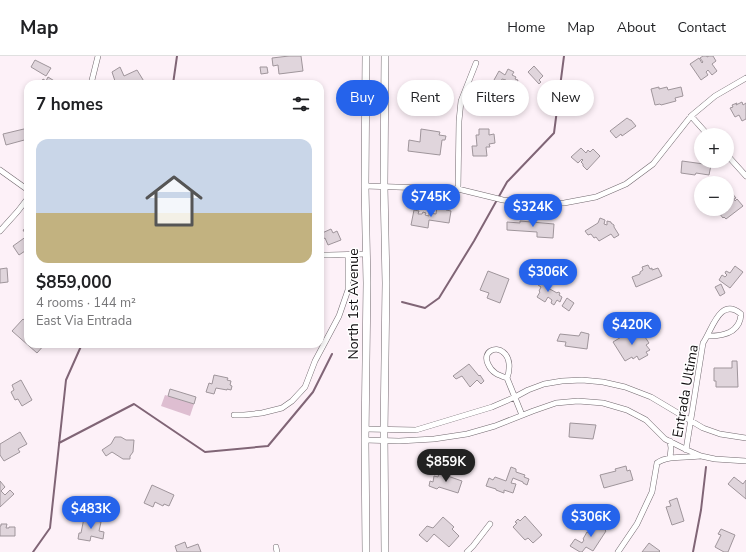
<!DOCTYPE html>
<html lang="en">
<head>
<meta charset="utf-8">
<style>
	body { margin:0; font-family:"Nunito Sans",sans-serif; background:#f2f2f2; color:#202124; height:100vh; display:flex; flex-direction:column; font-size:15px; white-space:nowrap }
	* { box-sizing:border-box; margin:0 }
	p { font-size:13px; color:#757577 }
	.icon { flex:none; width:22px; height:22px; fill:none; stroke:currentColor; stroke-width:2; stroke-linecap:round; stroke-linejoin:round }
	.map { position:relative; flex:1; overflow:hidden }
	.sheet { position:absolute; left:24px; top:24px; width:300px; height:268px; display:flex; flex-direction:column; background:#fff; border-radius:12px; box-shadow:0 2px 6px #0003 }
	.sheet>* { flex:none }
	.banner { position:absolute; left:336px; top:24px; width:350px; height:36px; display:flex; gap:8px }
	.tools { position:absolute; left:694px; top:72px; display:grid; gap:8px }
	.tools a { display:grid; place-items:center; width:40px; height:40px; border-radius:50%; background:#fff; box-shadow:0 2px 6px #0003; font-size:20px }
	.price { position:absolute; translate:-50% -34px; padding:0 9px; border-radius:14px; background:#2563eb; color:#fff; font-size:13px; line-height:26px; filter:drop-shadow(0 1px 2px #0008) }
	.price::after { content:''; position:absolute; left:50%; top:24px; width:12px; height:9px; margin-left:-6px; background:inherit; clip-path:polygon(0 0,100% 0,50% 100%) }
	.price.current { background:#222; color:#fff }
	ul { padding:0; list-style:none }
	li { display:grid; align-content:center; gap:8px; height:212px; padding:0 12px }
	li span { display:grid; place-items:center; height:124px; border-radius:12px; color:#555 }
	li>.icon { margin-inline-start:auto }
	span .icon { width:72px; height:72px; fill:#fffc; stroke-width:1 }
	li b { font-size:17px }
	h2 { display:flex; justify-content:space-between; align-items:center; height:48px; padding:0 12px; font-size:17px }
	.chip { padding:0 14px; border-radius:18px; background:#fff; box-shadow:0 2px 6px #0003; font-size:14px; line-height:36px }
	.chip.current { background:#2563eb; color:#fff }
	header { display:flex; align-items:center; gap:24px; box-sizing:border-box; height:56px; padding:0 20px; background:#fff; border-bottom:1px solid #e0e0e0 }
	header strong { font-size:19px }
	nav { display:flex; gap:22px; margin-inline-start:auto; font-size:14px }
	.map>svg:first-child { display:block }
</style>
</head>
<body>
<header>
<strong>Map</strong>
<nav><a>Home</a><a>Map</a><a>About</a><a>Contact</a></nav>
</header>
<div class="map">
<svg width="746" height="496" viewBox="0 0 746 496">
	<rect width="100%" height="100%" fill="#fdf1f8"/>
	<path fill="#debed1" d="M165,339L194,348L190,360L161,350Z"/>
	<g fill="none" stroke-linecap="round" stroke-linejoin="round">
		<path stroke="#806576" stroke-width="2" d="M173,28L177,0
			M402,246L425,252L439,242L474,185L507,126L554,77L564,0
			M59,387L134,348L205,396L268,390L313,336L332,298
			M33,496L50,472L66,324L82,288
			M693,496L701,454L706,411"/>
	</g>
	<path fill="#e0d5dc" stroke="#9f959b" d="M289,0H301L303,15L279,18L278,9L273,10L272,2Z
		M703,0H707V1L709,0H713L716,5L712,8L717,15L712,19L708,14L706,16L708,19L701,24L690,8L699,2L702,7L703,6L700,2Z
		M35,4L51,12L46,20L31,11Z
		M534,10L543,20L539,24L541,26L539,28L528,16Z
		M120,11L124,20L137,14L145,27L143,28H116L112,16Z
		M260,11H267L268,17L261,18Z
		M508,13L514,16L512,19L516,21L515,23L518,24L517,27L518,28L516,31L518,32L514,39L509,36L505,44L497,40L503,30L505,31L506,29V24L502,23L500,27L494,24L499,15L505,19Z
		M48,21L56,26L55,28H40L43,23L46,25Z
		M429,28L448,33L445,43L439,41L437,48L422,44L426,30L429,31Z
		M659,31V33L667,31L668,34L681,31L683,40L675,42L676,45L661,49L660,48L655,49L651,33Z
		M742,46L743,49L746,47V63L742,65L739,59L735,61L730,52L733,51L732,49L737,47L736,49Z
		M627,62L630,64H631L636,70L622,80L621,78L616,82L610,75Z
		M28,72V83L6,89L3,78Z
		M421,73L440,76L439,79L446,80L445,84H442L440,99L408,95L409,84L420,86Z
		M479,73H489V79L494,78L495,87L489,88L490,91H486L487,100H473L472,90H477L476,79H479Z
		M581,92L586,97L588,94L590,96L593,93L600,100L587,114L583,110V108L581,106L583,104L582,103L578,107L571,101Z
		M682,105L711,109L709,119L696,117L695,119L681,117Z
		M731,136L736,142L734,143L735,145L737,143L743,150L726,163L724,161L723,162L716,153H727V139Z
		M437,151L446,152V154L451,155L449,167L429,164L428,172L411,169L414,154L419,155L418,158H422L423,156L426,157L425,159L429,160V157L436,158Z
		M600,162L605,164L604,168L607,169V165L611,166V167L614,169V171L619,179L614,182L611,178L599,185L596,181L594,182L591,178L588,179L585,175L598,167Z
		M520,165L554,168L553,182L537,181V176L507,174V166L520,167Z
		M28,171V193L19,199L13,190L27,180L23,174Z
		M331,173L333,177L337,175L341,184L328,189L325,182L321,184L320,178Z
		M648,209L650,213L652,212V214L658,212L662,220L636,231L632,221L640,218V216L643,214L642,211Z
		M735,210L743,216L730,232L719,224L722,219L725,221L727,219L725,217L726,215L730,217Z
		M7,212L8,226L0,227V213Z
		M488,215L509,223L500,247L487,242L489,237L480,234Z
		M541,224L550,229L548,232L557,237L558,236L560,237L559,239L562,241L560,246L557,244L554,249L551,247L552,244L548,241L545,246L537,241L540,236L539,235L541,231L538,229Z
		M721,228L725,237L720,240L715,231Z
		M567,242L574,247L569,255L562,250Z
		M23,263L28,267V288H45L37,297L12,275Z
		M631,275L635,282L643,278L649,287L646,289L650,294L646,296L648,299L639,304L637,300L633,303L632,301L625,305L613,286Z
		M581,276L589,278L587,293L565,290L566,286L557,285L560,278L579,280Z
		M732,305H737L738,331H716V325H714V312H732Z
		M469,308L479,320L480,319L484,325L481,328L477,324L470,331L462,320L456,323L453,320Z
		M214,319L228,322L227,324L231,325L230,329L232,330L231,334L227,333V334L216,332L214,338L206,336L209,327L212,328Z
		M21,324L32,344L22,350L18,343L15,344L11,336L14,334L12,329Z
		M170,333L196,341L194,348L168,340Z
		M570,367L596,369L593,383L569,381Z
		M20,376L27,388L18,393L20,396L4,405L0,399V388Z
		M115,381H121L126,384H134L133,396L130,400V403H123L112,396L106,400L102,394L111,388Z
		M626,410L627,415L630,414L633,424L604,432L600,419L616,415L615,413Z
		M511,411L516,413V416L525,419L524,421L529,423L527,429L523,427V426L513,422L511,427L516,428L513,437L504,434V437L496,434V433L486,430L489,422L493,424L495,421L506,425Z
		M439,417L462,425L458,437L439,431L437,433L429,430L430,425L433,426L434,420L438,421Z
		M734,421L743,428L746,424V443L728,428Z
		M0,425L5,431L1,435L5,439L10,434L14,438L0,451Z
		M152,429L174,439L169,450L164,448L163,450L155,446L153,451L144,447Z
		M677,442L684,465L672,469L666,451L671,450L669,445Z
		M525,460L542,479L533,487L528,482L525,484L513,471L517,467L515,466L518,463L520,465Z
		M443,461L454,471L452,473L459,480L449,491L434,478L427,486L419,479L427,470L433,472Z
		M84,462L101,466L99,475L104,476L103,483L91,480L90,485L78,483L79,477H81Z
		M600,464L606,468L603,472L606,475L593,495L586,491L582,496H580L570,490L575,483L582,487L584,484L583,483L587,476L589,477L595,467L597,468Z
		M1,468H7L6,472H9V471H15V480H0V470H1Z
		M721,473L735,479L728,496H724L715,491L721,479L718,478Z
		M185,486L187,492L198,488L201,496H177L175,490Z
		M649,487L660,495L659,496H642Z"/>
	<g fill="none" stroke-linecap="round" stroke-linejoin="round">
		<defs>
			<path id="street" d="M91,28L98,0
				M691,60L708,79
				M727,99L746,120
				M0,114L28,134
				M365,130L458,133L503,144L535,148L564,147L596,141L626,128L653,108L691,60L715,40L746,22
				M458,133L459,65L461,45L476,7
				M0,175L18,155L28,142
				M320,199H329L366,198
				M507,322C498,319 492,317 488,308C482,295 496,290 503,296C511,302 510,314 507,322L522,359
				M234,359H244L262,357L282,352L292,345L305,331L315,305L339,260L348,234V199
				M365,373L416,374L492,351L515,341L528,334L544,328L562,325L582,324L603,326L625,331L651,341L703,372L720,378L746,382
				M365,384L399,385L434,383L467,378L495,370L533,355L556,347L578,345L603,347L627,354L646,364L665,383L687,394L701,400L715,403L746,405
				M686,394L703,287C712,274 720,240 741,258C740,277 723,280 708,280
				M670,402L671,392L670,385
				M276,491L277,496
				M467,496L473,490L490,468
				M618,496L637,468L652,436L657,407C668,399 687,402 700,400"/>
			<path id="secondary" d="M366,0L365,130L367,227L365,384L366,496
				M385,496L384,378L386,227L384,130L385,0"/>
		</defs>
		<use href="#street" stroke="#72696f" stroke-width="6"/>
		<use href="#secondary" stroke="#72696f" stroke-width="8"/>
		<use href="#street" stroke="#fff" stroke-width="5"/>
		<use href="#secondary" stroke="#fff" stroke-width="7"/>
	</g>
	<g text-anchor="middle" stroke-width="3" stroke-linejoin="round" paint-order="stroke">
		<g font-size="14" fill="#0f0c0e" stroke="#fff">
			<text transform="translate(353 248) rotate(-90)" y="5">North 1st Avenue</text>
			<text transform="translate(685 335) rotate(-80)" y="5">Entrada Ultima</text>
		</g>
	</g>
</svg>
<div class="tools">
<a>+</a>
<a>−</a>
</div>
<b class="price" style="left:431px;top:162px">$745K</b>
<b class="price" style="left:533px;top:172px">$324K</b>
<b class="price" style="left:548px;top:237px">$306K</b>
<b class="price" style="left:632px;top:290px">$420K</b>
<b class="price current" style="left:446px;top:427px">$859K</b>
<b class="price" style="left:91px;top:474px">$483K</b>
<b class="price" style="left:591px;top:482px">$306K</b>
<div class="banner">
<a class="chip current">Buy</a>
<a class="chip">Rent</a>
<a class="chip">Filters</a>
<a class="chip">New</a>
</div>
<section class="sheet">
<h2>7 homes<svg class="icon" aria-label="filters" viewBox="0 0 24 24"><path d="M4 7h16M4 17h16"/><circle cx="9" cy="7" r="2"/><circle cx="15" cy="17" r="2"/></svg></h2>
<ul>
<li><span style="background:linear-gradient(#c9d6e8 60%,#c2b280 0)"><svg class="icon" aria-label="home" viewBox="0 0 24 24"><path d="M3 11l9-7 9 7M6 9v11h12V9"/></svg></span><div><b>$859,000</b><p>4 rooms · 144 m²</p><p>East Via Entrada</p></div></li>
</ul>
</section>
</div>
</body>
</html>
